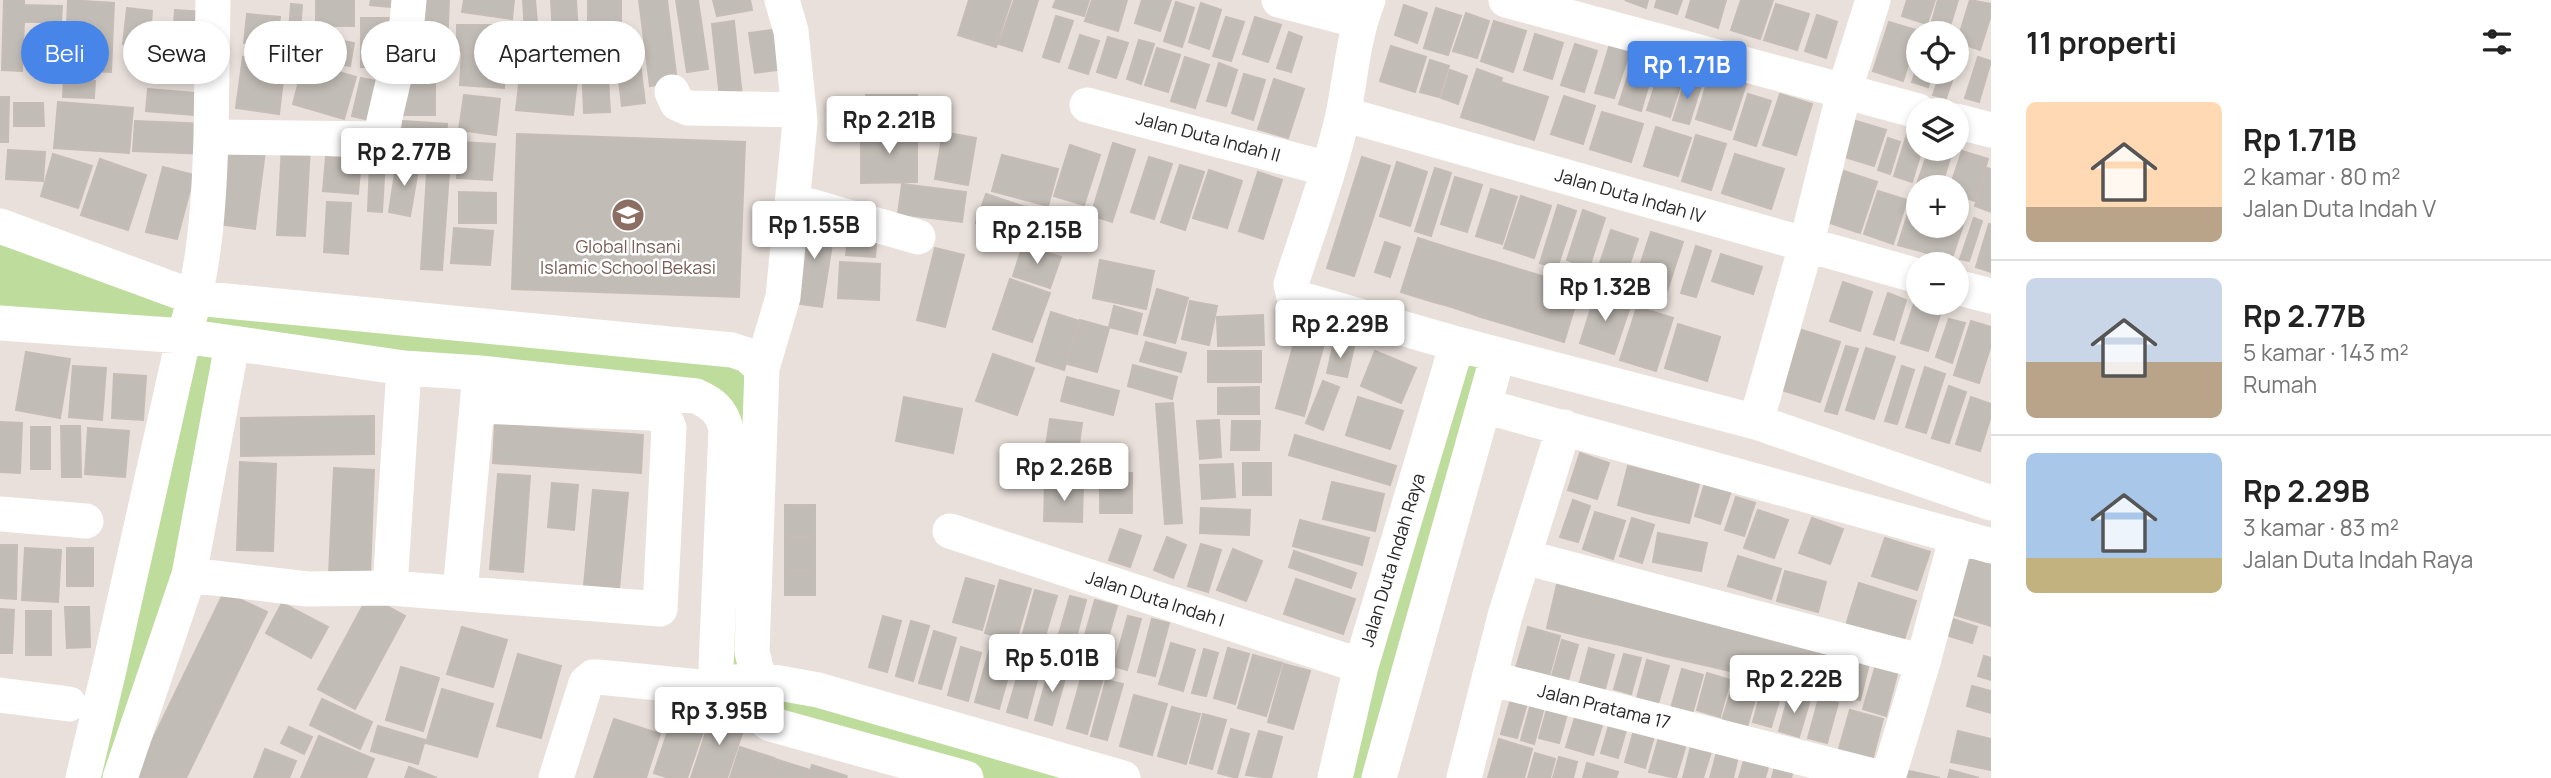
<!DOCTYPE html>
<html lang="id">
<head>
<meta charset="utf-8">
<style>
	body { margin:0; font-family:Manrope,sans-serif; background:#f2f2f2; color:#222; height:100vh; display:flex; flex-direction:column; font-size:26px; white-space:nowrap }
	* { box-sizing:border-box; margin:0 }
	p { font-size:23px; color:#767676 }
	.icon { flex:none; width:38px; height:38px; fill:none; stroke:currentColor; stroke-width:2; stroke-linecap:round; stroke-linejoin:round }
	.map { position:relative; flex:1; overflow:hidden }
	.side { display:flex; flex-direction:column; background:#fff; width:560px }
	.side>* { flex:none }
	.guide { position:absolute; left:21px; top:21px; width:665px; height:63px; display:flex; gap:14px }
	.controls { position:absolute; left:1906px; top:21px; display:grid; gap:14px }
	.controls a { display:grid; place-items:center; width:63px; height:63px; border-radius:50%; background:#fff; box-shadow:0 4px 10px #0003; font-size:35px }
	.price { position:absolute; translate:-50% -60px; padding:0 16px; border-radius:7px; background:#fff; color:#222; font-size:23px; line-height:46px; filter:drop-shadow(0 2px 4px #0008) }
	.price::after { content:''; position:absolute; left:50%; top:42px; width:21px; height:16px; margin-left:-10px; background:inherit; clip-path:polygon(0 0,100% 0,50% 100%) }
	.price.current { background:#4885e9; color:#fff }
	ul { padding:0; list-style:none }
	li { display:flex; align-items:center; gap:21px; height:175px; padding:0 35px }
	li+li { border-top:2px solid #e0e0e0 }
	li span { display:grid; place-items:center; flex:none; width:196px; height:140px; border-radius:10px; color:#555 }
	li>.icon { margin-inline-start:auto }
	span .icon { width:84px; height:84px; fill:#fffc; stroke-width:1 }
	li b { font-size:30px }
	h2 { display:flex; justify-content:space-between; align-items:center; height:84px; padding:0 35px; font-size:30px }
	.tag { padding:0 24px; border-radius:32px; background:#fff; box-shadow:0 4px 10px #0003; font-size:24px; line-height:63px }
	.tag.current { background:#4885e9; color:#fff }
	main { display:flex; flex:1; min-height:0 }
	.map>svg:first-child { display:block }
</style>
</head>
<body>
<main>
<div class="map">
<svg width="1991" height="778" viewBox="0 0 1991 778">
	<rect width="100%" height="100%" fill="#e9e0db"/>
	<path fill="#bedc9c" d="M0,229L196,298L747,355L753,665L1122,778H966L719,686L716,408L233,345L120,778H83L184,336L0,322Z
		M1457,344L1497,360L1379,778H1335Z"/>
	<path fill="#c2bcb6" stroke="#c4bcb5" stroke-width="2" d="M4,0H24V5L62,6L61,22H24L22,71L2,70Z
		M68,0L114,3L111,72L65,70Z
		M316,0H354V26H316Z
		M371,0H403L402,8L370,5Z
		M419,0H449L446,75L416,74Z
		M464,0H514L512,19L462,12Z
		M523,0H535L538,34L525,35Z
		M551,0H576L578,34L553,35Z
		M588,0H621V32H588Z
		M639,0H667L677,82L650,86Z
		M676,0H698L708,69L687,72Z
		M713,0H750L752,10L717,16Z
		M969,0H1011L996,47L958,35Z
		M1014,0H1038L1022,51L999,44Z
		M1056,0H1089L1084,16L1053,7Z
		M1092,0H1127L1118,31L1085,21Z
		M1142,0H1171L1160,31L1135,23Z
		M1625,0H1648L1646,8Z
		M1657,0H1682L1677,14L1655,7Z
		M1691,0H1726L1718,28L1686,17Z
		M1741,0H1773L1760,39L1731,30Z
		M1907,0H1935L1927,24L1902,16Z
		M1938,0H1958L1948,33L1930,28Z
		M1970,0L1991,4V15L1980,50L1957,42Z
		M1176,2L1194,8L1182,47L1164,41Z
		M1201,3L1221,10L1209,49L1189,42Z
		M291,4L302,5L299,46H288Z
		M1776,4L1809,14L1797,50L1764,40Z
		M1404,5L1427,13L1417,43L1395,35Z
		M127,8L152,11L149,47L123,44Z
		M1436,8L1461,16L1448,55L1424,48Z
		M175,10L205,12L202,82L145,77L147,51L172,53Z
		M1466,13L1489,21L1477,58L1453,51Z
		M247,14L280,17L276,47L244,43Z
		M1817,15L1837,22L1826,58L1805,51Z
		M1056,16L1073,21L1059,62L1043,57Z
		M1226,17L1244,22L1231,61L1213,56Z
		M1255,17L1281,25L1268,62L1243,54Z
		M361,18H394V67H361Z
		M734,21L742,96L720,98L712,24Z
		M1494,21L1526,31L1513,72L1481,61Z
		M1889,22L1919,31L1903,81L1873,71Z
		M457,25H506V52H457Z
		M55,27L57,69H35L34,28Z
		M779,29L785,69L755,73L749,33Z
		M1289,32L1302,37L1291,72L1277,68Z
		M1535,34L1563,43L1552,79L1524,70Z
		M313,35L354,43L350,66L309,58Z
		M1080,35L1099,41L1088,74L1069,68Z
		M1108,37L1128,43L1116,78L1097,72Z
		M637,38L645,103L622,106L614,40Z
		M1139,40L1154,44L1141,84L1127,79Z
		M606,41L610,112L584,113L581,42Z
		M1575,44L1597,51L1584,92L1561,85Z
		M1610,44L1630,51L1614,98L1595,93Z
		M563,46V67L517,68V47Z
		M1391,46L1426,57L1415,92L1380,81Z
		M1157,48L1180,55L1168,92L1145,85Z
		M462,53L506,57L504,88L460,85Z
		M243,57L285,63L279,114L236,108Z
		M1185,57L1209,65L1195,108L1171,101Z
		M1978,57L1991,61L1979,102L1965,98Z
		M1430,60L1449,66L1439,97L1420,92Z
		M304,62L356,77L344,119L293,104Z
		M1219,63L1237,70L1226,106L1207,101Z
		M1918,64V72H1933L1928,87L1912,82Z
		M1477,69L1502,78L1487,125L1461,117Z
		M1450,70L1467,76L1458,104L1441,98Z
		M1660,70L1683,77L1670,117L1647,110Z
		M1941,72H1955L1946,98L1933,95Z
		M1629,73L1650,80L1641,111L1619,104Z
		M1710,73L1746,84L1731,130L1696,119Z
		M1244,74L1265,80L1253,120L1232,113Z
		M520,76L577,81L573,115L516,110Z
		M361,78L386,83L377,122L352,116Z
		M1686,78L1702,83L1689,124L1673,120Z
		M1274,79L1304,89L1288,138L1258,129Z
		M64,80L95,81L94,98L63,97Z
		M1501,82L1548,97L1534,140L1487,125Z
		M404,84H435V115H404Z
		M148,89L207,94L205,116L146,111Z
		M1748,94L1771,101L1756,146L1734,139Z
		M1780,94L1812,104L1796,155L1763,145Z
		M464,95L500,99L496,135L459,130Z
		M866,95H917V122H866Z
		M1564,96L1595,106L1583,144L1551,134Z
		M0,97H9L8,142H0Z
		M58,102L133,108L129,153L54,148Z
		M14,103H43L44,126H14Z
		M1602,112L1643,124L1631,162L1590,149Z
		M135,121L209,124L208,154L133,151Z
		M403,121L447,124L445,147L401,143Z
		M1856,121L1886,130L1874,166L1845,157Z
		M1656,127L1691,138L1678,176L1644,166Z
		M861,130H917V182L861,183Z
		M943,132L976,138L968,185L935,179Z
		M517,134L745,142L739,297L512,289Z
		M1907,134L1918,137V149H1922L1912,182L1894,176Z
		M1696,135L1726,144L1711,190L1682,181Z
		M1888,138L1900,142L1890,174L1878,170Z
		M459,142L495,144L492,180L457,178Z
		M1113,143L1135,150L1112,222L1091,215Z
		M1070,145L1100,155L1084,205L1054,196Z
		M227,146L265,151L255,229L217,224Z
		M282,146L310,147L305,236L277,235Z
		M1929,149H1953L1941,187H1916Z
		M8,150L45,152L43,181L6,179Z
		M1962,151L1988,159L1975,201L1956,195V187H1950Z
		M53,154L92,166L78,208L41,196Z
		M1735,154L1784,169L1771,209L1722,193Z
		M1002,155L1058,169L1048,206L992,191Z
		M326,157L361,160L358,194L323,191Z
		M1149,157L1172,164L1154,219L1131,212Z
		M1362,157L1390,166L1354,276L1327,268Z
		M428,158L450,159L442,270L421,269Z
		M100,159L146,175L128,230L81,215Z
		M397,160L419,164L410,216L389,212Z
		M370,161H385L382,212L368,211Z
		M1397,162L1427,172L1410,226L1380,216Z
		M1180,165L1204,172L1185,230L1161,222Z
		M163,167L194,175L177,239L146,232Z
		M1435,168L1451,173L1431,236L1415,231Z
		M1987,168L1991,169V212L1975,206Z
		M1209,170L1242,181L1227,228L1193,218Z
		M1844,171L1877,182L1860,233L1827,222Z
		M1258,172L1282,180L1263,239L1239,231Z
		M1455,177L1482,185L1467,232L1441,224Z
		M902,184L966,192L962,222L898,214Z
		M1491,189L1517,197L1502,244L1476,236Z
		M1878,191L1907,200L1893,244L1864,234Z
		M459,192L496,193V223H459Z
		M986,194L1025,207L1015,237L976,223Z
		M1521,196L1551,206L1534,258L1504,248Z
		M1912,201L1918,203V226H1933L1924,252L1898,245Z
		M327,202L351,203L348,254L324,252Z
		M1558,205L1576,211L1557,268L1540,263Z
		M1583,210L1605,218L1589,268L1567,260Z
		M806,214L836,219L822,307L792,303Z
		M1956,216L1965,219L1951,261L1924,252L1933,226H1956Z
		M1974,218L1982,221L1969,261L1960,259Z
		M1989,224H1991V272L1976,267Z
		M454,228L493,231L490,265L451,263Z
		M1611,230L1638,239L1623,284L1596,275Z
		M849,231L877,233L875,257L846,255Z
		M1651,232L1683,242L1667,291L1635,281Z
		M1418,238L1446,247L1430,301L1401,292Z
		M1385,242L1400,247L1390,277L1375,272Z
		M1023,245L1061,257L1050,288L1013,276Z
		M1696,246L1711,251L1696,297L1681,293Z
		M1446,247L1469,254L1452,307L1430,301Z
		M935,248L964,255L945,327L917,320Z
		M1469,254L1496,262L1478,316L1452,307Z
		M1721,254L1762,267L1753,294L1712,281Z
		M1100,260L1154,271L1146,309L1093,298Z
		M840,262L880,264L879,300L838,298Z
		M1496,262L1548,278L1531,332L1478,316Z
		M1548,278L1580,289L1564,342L1531,332Z
		M1010,279L1050,293L1032,342L993,329Z
		M1843,282L1872,292L1860,331L1830,321Z
		M1157,289L1188,298L1175,343L1144,335Z
		M1596,293L1631,304L1614,354L1580,343Z
		M1888,293L1906,300L1894,340L1874,334Z
		M1190,301L1217,306L1209,345L1182,339Z
		M1914,304L1941,312L1928,351L1901,343Z
		M1114,306L1142,314L1137,334L1109,327Z
		M1637,307L1673,318L1656,371L1620,360Z
		M1051,312L1079,321L1064,370L1036,361Z
		M1263,315L1264,345L1218,346L1217,317Z
		M1949,319L1965,323L1952,363L1936,357Z
		M1080,320L1109,328L1097,372L1068,364Z
		M1971,321L1991,327V345L1979,383L1954,375Z
		M1678,324L1720,337L1707,381L1665,368Z
		M1802,330L1840,342L1820,402L1782,390Z
		M1296,336L1324,344L1304,416L1276,408Z
		M1146,342L1186,353L1181,372L1140,361Z
		M1334,342L1354,347L1347,377L1327,373Z
		M1846,346L1858,349L1837,414L1825,411Z
		M1866,348L1895,357L1874,419L1846,410Z
		M1208,351H1261V382H1208Z
		M1375,351L1416,368L1401,403L1361,386Z
		M26,352L70,359L60,418L16,410Z
		M993,354L1034,368L1017,415L976,401Z
		M1133,365L1177,377L1172,399L1128,386Z
		M73,366L106,368L102,420L69,417Z
		M1902,366L1914,370L1897,424L1885,421Z
		M1925,367L1945,374L1926,433L1906,427Z
		M114,374L146,376L143,420L112,418Z
		M1067,377L1119,391L1113,415L1061,401Z
		M1323,381L1339,387L1323,430L1306,423Z
		M1949,386L1966,392L1949,443L1932,438Z
		M1259,387V414H1218V388Z
		M904,397L962,409L953,453L896,441Z
		M1358,397L1403,411L1390,449L1346,435Z
		M1971,397L1991,404V416L1980,451L1956,444Z
		M1173,403L1182,523L1165,524L1156,404Z
		M374,416V454L241,456V418Z
		M1050,419L1082,423L1074,478L1042,473Z
		M1219,420L1221,457L1200,459L1197,421Z
		M1232,421H1260L1259,450H1231Z
		M0,422L22,423L20,473L0,472Z
		M495,424L643,435L641,473L493,463Z
		M61,426H80L81,477H62Z
		M31,427H50V469H31Z
		M88,428L129,431L125,477L85,474Z
		M1295,435L1396,466L1390,485L1289,455Z
		M1580,453L1609,463L1597,499L1568,490Z
		M240,462L276,464L273,551L237,550Z
		M1243,463H1271V495H1243Z
		M1233,464L1235,497L1202,499L1200,465Z
		M1628,466L1656,473L1646,513L1618,505Z
		M334,468L374,470L370,575L329,573Z
		M1100,473H1132V513H1100Z
		M1656,473L1682,479L1672,519L1646,513Z
		M498,474L530,476L523,572L490,569Z
		M1682,479L1699,484L1689,523L1672,519Z
		M1332,482L1384,494L1375,531L1323,519Z
		M552,483L578,485L574,530L548,527Z
		M1045,483L1083,484L1082,522L1044,521Z
		M1705,483L1731,491L1720,524L1695,516Z
		M593,490L628,493L619,589L584,585Z
		M1736,497L1755,503L1744,536L1725,530Z
		M1573,500L1590,506L1578,542L1560,537Z
		M785,505H815V537H785Z
		M1201,508L1250,510L1249,535L1200,533Z
		M1758,510L1788,520L1774,558L1744,548Z
		M1595,512L1625,521L1613,559L1583,549Z
		M1632,518L1654,525L1642,563L1620,556Z
		M1812,518L1843,529L1830,564L1799,553Z
		M1300,520L1369,538L1362,565L1293,546Z
		M1120,529L1141,536L1130,567L1109,560Z
		M1658,533L1707,543L1701,571L1653,562Z
		M785,537H815V571H785Z
		M1167,537L1186,545L1173,578L1154,570Z
		M1885,538L1930,552L1917,590L1872,576Z
		M1201,544L1221,550L1208,592L1188,586Z
		M0,545H17L16,599L0,598Z
		M25,548L61,550L58,602L22,600Z
		M67,548H93V586H67Z
		M1233,549L1262,561L1246,601L1217,590Z
		M1294,551L1356,573L1351,588L1289,567Z
		M1957,554L1991,564V626L1939,610Z
		M1738,556L1781,569L1771,599L1728,586Z
		M785,571H815V595H785Z
		M1785,571L1826,582L1818,612L1777,601Z
		M966,578L994,586L982,630L953,622Z
		M1296,579L1355,599L1343,634L1284,614Z
		M1000,580L1031,589L1016,641L985,633Z
		M1558,580L1600,590L1588,638L1547,628Z
		M1859,583L1916,601L1903,643L1846,625Z
		M1035,590L1057,596L1043,643L1022,637Z
		M1600,590L1631,597L1620,645L1588,638Z
		M224,592L267,612L186,778H134Z
		M368,596L405,616L355,709L318,689Z
		M1070,596L1086,600L1072,653L1055,648Z
		M1631,597L1675,608L1664,656L1620,645Z
		M1095,600L1117,606L1099,670L1077,663Z
		M282,603L328,627L311,658L266,633Z
		M65,607H89L90,647L67,648Z
		M1675,608L1711,616L1700,664L1664,656Z
		M0,609L14,610L12,653H0Z
		M26,611H51V655H26Z
		M1938,614L1977,627L1972,643L1933,631Z
		M883,616L901,621L887,672L869,667Z
		M1128,616L1141,619L1127,670L1114,666Z
		M1711,616L1771,630L1760,678L1700,664Z
		M1152,619L1169,623L1155,676L1138,672Z
		M911,621L929,626L913,681L896,676Z
		M462,627L507,640L493,687L447,674Z
		M1528,627L1560,636L1548,680L1515,671Z
		M1771,630L1814,640L1802,688L1760,678Z
		M934,631L956,638L941,689L919,683Z
		M1562,640L1578,645L1567,684L1551,679Z
		M1814,640L1843,646L1832,693L1802,688Z
		M1171,643L1195,650L1183,691L1159,684Z
		M1843,646L1872,652L1860,700L1832,693Z
		M961,647L981,653L968,701L948,695Z
		M990,648L1014,655L999,709L975,702Z
		M1228,648L1249,654L1235,704L1214,698Z
		M1589,648L1614,655L1605,689L1580,682Z
		M1204,649L1218,653L1206,696L1192,693Z
		M518,654L561,666L541,738L497,726Z
		M1624,654L1641,658L1631,694L1614,689Z
		M1253,655L1282,663L1266,716L1238,708Z
		M1984,656L1991,658V680L1978,676Z
		M1647,660L1669,666L1658,704L1637,698Z
		M1022,661L1041,666L1027,718L1007,712Z
		M1877,661L1899,667L1886,716L1863,709Z
		M1051,663L1068,668L1052,725L1035,720Z
		M1284,664L1310,671L1293,729L1268,722Z
		M401,667L439,678L423,731L386,720Z
		M1682,669L1703,675L1692,714L1671,708Z
		M1707,673L1730,680L1720,717L1697,710Z
		M1082,675L1102,681L1087,734L1067,728Z
		M1106,680L1123,684L1107,740L1091,736Z
		M1734,682L1758,689L1747,727L1722,720Z
		M1763,685L1782,691L1771,727L1753,722Z
		M1972,686L1991,691V713L1967,706Z
		M442,689L493,704L477,757L426,743Z
		M1789,694L1810,700L1799,737L1779,731Z
		M1134,695L1167,704L1152,755L1120,746Z
		M1512,695L1528,700L1517,738L1501,734Z
		M1819,698L1838,703L1827,743L1808,738Z
		M322,699L372,722L360,749L310,725Z
		M1532,700L1545,704L1534,744L1521,740Z
		M678,701L710,711L687,778H669L654,773Z
		M1549,702L1569,707L1559,743L1539,738Z
		M1172,707L1200,714L1186,764L1158,756Z
		M1850,710L1883,719L1872,761L1838,752Z
		M713,711L746,722L727,778H691Z
		M1203,714L1226,720L1212,769L1190,763Z
		M1576,714L1603,722L1593,755L1566,747Z
		M1612,715L1629,720L1618,758L1601,753Z
		M614,719L660,734L646,778H594Z
		M1636,723L1656,729L1645,768L1625,762Z
		M378,726L425,740L418,764L371,751Z
		M289,727L312,737L304,754L281,743Z
		M1231,729L1249,734L1237,778L1218,773Z
		M1259,731L1282,737L1271,778L1246,775Z
		M1958,731L1991,739V770L1951,762Z
		M1660,734L1687,741L1676,778L1649,772Z
		M319,736L374,759L366,778H301Z
		M1499,739L1532,749L1524,778H1488Z
		M1691,746L1711,752L1703,778H1683Z
		M740,747L774,758L768,778H730Z
		M265,749L296,761L289,778H254Z
		M1717,752L1738,757L1733,778H1710Z
		M1535,753L1555,759L1550,778H1528Z
		M1559,757L1577,762L1573,778H1553Z
		M1745,757L1769,764L1765,778H1739Z
		M775,759L810,770L807,778H769Z
		M1776,762L1794,767L1791,778H1772Z
		M1587,763L1618,772L1616,778H1583Z
		M812,765L847,776L846,778H808Z
		M409,767L437,778H405Z
		M1905,770L1940,778H1903Z
		M1950,770L1979,778H1948Z"/>
	<g fill="none" stroke-linecap="round" stroke-linejoin="round">
		<path stroke="#fff" stroke-width="35" d="M1279,0L1360,21
			M1368,0C1353,37 1351,76 1343,115C1330,172 1309,228 1291,284L1294,297L1457,344L1756,422L1991,503
			M1506,0L1918,111
			M672,92L677,103L688,108L799,110
			M1087,105L1328,169
			M1343,114L1918,276
			M1956,121L1991,130
			M211,137L213,0
			M793,201L918,237
			M0,226L196,298L732,350L747,355L762,368L752,652L770,724
			M1956,287L1991,296
			M0,323L184,336L404,368L480,373L696,396C712,403 722,411 726,429L716,667L719,686L770,724L966,778
			M762,368L783,297L800,122L791,31L782,0
			M1484,406L1991,546
			M1756,422L1806,246L1844,92L1873,0
			M0,514L86,521
			M950,531L1361,666
			M1524,557L1923,662L1888,778
			M189,575L307,589L390,588L660,609L669,428C666,419 661,415 651,413L477,406
			M390,588L404,368
			M460,593L479,384
			M1923,662L1957,536
			M1489,678L1881,778
			M0,695L69,704
			M83,778L108,674L184,336C205,271 209,205 211,137L376,139L382,130L407,22L409,0
			M120,778L189,575L232,345
			M556,778L586,683L593,677H598L700,687L757,679L818,690L1123,778
			M1335,778L1361,666L1457,344
			M1379,778L1498,355
			M1464,778L1505,616L1564,427"/>
	</g>
	<defs>
		<symbol id="school-disc" viewBox="-11 -11 22 22"><circle r="9.5" fill="#8d6e63" stroke="#fff"/><path d="M0-5L7-2L0 1L-7-2ZM-4 1L0 2.5L4 1V4Q0 6-4 4Z" fill="#fff"/></symbol>
	</defs>
	<g fill-rule="evenodd">
		<use href="#school-disc" x="609" y="196" width="38" height="38"/>
	</g>
	<g text-anchor="middle" stroke-width="5" stroke-linejoin="round" paint-order="stroke">
		<g font-size="18" fill="#282828" stroke="#fff">
			<text transform="translate(1208 137) rotate(15)" y="6">Jalan Duta Indah II</text>
			<text transform="translate(1630 196) rotate(16)" y="6">Jalan Duta Indah IV</text>
			<text transform="translate(1393 560) rotate(-73)" y="6">Jalan Duta Indah Raya</text>
			<text transform="translate(1155 599) rotate(18)" y="6">Jalan Duta Indah I</text>
			<text transform="translate(1604 707) rotate(14)" y="6">Jalan Pratama 17</text>
		</g>
		<g font-size="18" fill="#785e54" stroke="#fff">
			<text x="628" y="253">Global Insani<tspan x="628" dy="21">Islamic School Bekasi</tspan></text>
		</g>
	</g>
</svg>
<div class="controls">
<a><svg class="icon" aria-label="locate" viewBox="0 0 24 24"><circle cx="12" cy="12" r="6"/><path d="M12 2v4M12 18v4M2 12h4M18 12h4"/></svg></a>
<a><svg class="icon" aria-label="layers" viewBox="0 0 24 24"><path d="M12 4l9 5-9 5-9-5zM3 14l9 5 9-5"/></svg></a>
<a>+</a>
<a>−</a>
</div>
<b class="price current" style="left:1687px;top:101px">Rp 1.71B</b>
<b class="price" style="left:889px;top:156px">Rp 2.21B</b>
<b class="price" style="left:404px;top:188px">Rp 2.77B</b>
<b class="price" style="left:814px;top:261px">Rp 1.55B</b>
<b class="price" style="left:1037px;top:266px">Rp 2.15B</b>
<b class="price" style="left:1605px;top:323px">Rp 1.32B</b>
<b class="price" style="left:1340px;top:360px">Rp 2.29B</b>
<b class="price" style="left:1064px;top:503px">Rp 2.26B</b>
<b class="price" style="left:1052px;top:694px">Rp 5.01B</b>
<b class="price" style="left:1794px;top:715px">Rp 2.22B</b>
<b class="price" style="left:719px;top:747px">Rp 3.95B</b>
<div class="guide">
<a class="tag current">Beli</a>
<a class="tag">Sewa</a>
<a class="tag">Filter</a>
<a class="tag">Baru</a>
<a class="tag">Apartemen</a>
</div>
</div>
<section class="side">
<h2>11 properti<svg class="icon" aria-label="filters" viewBox="0 0 24 24"><path d="M4 7h16M4 17h16"/><circle cx="9" cy="7" r="2"/><circle cx="15" cy="17" r="2"/></svg></h2>
<ul>
<li><span style="background:linear-gradient(#ffd9b3 75%,#b9a48a 0)"><svg class="icon" aria-label="home" viewBox="0 0 24 24"><path d="M3 11l9-7 9 7M6 9v11h12V9"/></svg></span><div><b>Rp 1.71B</b><p>2 kamar · 80 m²</p><p>Jalan Duta Indah V</p></div></li>
<li><span style="background:linear-gradient(#c9d6e8 60%,#b9a48a 0)"><svg class="icon" aria-label="home" viewBox="0 0 24 24"><path d="M3 11l9-7 9 7M6 9v11h12V9"/></svg></span><div><b>Rp 2.77B</b><p>5 kamar · 143 m²</p><p>Rumah</p></div></li>
<li><span style="background:linear-gradient(#a9c7e8 75%,#c2b280 0)"><svg class="icon" aria-label="home" viewBox="0 0 24 24"><path d="M3 11l9-7 9 7M6 9v11h12V9"/></svg></span><div><b>Rp 2.29B</b><p>3 kamar · 83 m²</p><p>Jalan Duta Indah Raya</p></div></li>
</ul>
</section>
</main>
</body>
</html>
